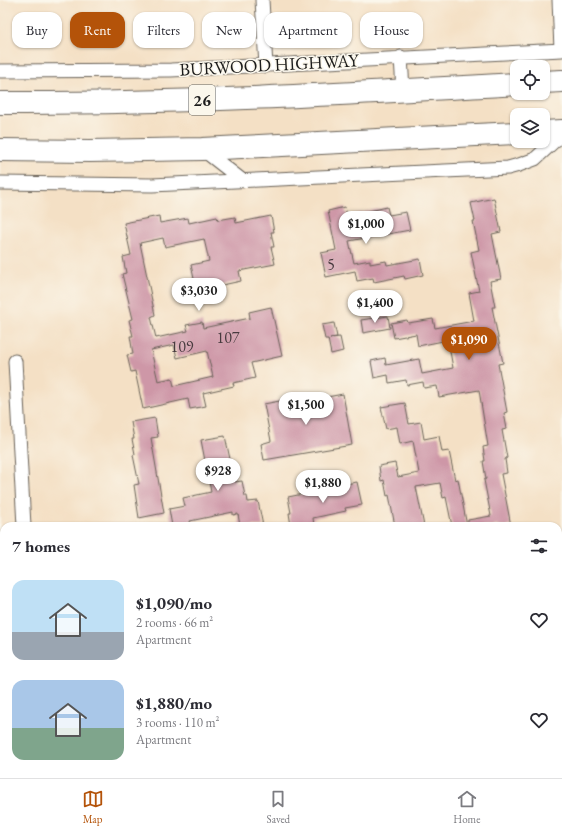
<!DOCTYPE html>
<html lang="en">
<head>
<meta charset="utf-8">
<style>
	body { margin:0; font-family:"EB Garamond",serif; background:#f7f7f7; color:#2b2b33; height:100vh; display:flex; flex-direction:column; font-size:15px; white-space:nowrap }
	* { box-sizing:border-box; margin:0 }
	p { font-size:13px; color:#7c7c81 }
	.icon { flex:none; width:22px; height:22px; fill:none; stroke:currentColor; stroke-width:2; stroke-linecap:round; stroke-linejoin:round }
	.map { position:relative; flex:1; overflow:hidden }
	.drawer { position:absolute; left:0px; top:522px; width:562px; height:256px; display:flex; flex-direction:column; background:#fff; border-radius:12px 12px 0 0; box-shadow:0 1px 3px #0004 }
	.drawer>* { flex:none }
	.hud { position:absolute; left:12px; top:12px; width:538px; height:36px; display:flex; gap:8px }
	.controls { position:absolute; left:510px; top:60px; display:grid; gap:8px }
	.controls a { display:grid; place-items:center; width:40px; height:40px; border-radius:8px; background:#fff; box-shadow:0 1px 3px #0004; font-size:20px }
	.price { position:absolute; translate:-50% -34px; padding:0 9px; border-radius:14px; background:#fff; color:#222; font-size:13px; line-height:26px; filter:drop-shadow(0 1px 2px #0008) }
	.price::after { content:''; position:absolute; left:50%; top:24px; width:12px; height:9px; margin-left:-6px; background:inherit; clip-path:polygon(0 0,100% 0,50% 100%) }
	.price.active { background:#b45309; color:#fff }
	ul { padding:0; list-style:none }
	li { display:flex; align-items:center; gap:12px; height:100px; padding:0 12px }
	li span { display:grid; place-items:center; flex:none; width:112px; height:80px; border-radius:12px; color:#555 }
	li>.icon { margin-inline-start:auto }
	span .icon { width:48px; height:48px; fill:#fffc; stroke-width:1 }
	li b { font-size:17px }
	h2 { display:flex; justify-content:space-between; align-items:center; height:48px; padding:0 12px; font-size:17px }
	.tag { padding:0 14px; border-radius:12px; background:#fff; box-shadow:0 1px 3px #0004; font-size:14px; line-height:36px }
	.tag.active { background:#b45309; color:#fff }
	.tab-bar { display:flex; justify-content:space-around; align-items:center; height:56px; border-top:1px solid #e1e1e2; background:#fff; font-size:11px; color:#7c7c81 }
	.tab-bar a { display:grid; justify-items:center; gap:2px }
	.tab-bar .active { color:#b45309 }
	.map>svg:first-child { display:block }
</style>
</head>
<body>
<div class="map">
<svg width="562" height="778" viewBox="0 0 562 778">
	<rect width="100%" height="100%" fill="#fbf7ec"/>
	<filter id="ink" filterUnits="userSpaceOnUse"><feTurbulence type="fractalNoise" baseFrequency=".025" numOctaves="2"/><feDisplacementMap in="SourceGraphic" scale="8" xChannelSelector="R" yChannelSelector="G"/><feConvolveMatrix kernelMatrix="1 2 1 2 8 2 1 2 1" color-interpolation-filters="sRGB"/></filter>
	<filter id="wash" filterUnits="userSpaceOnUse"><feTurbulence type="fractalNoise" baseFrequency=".012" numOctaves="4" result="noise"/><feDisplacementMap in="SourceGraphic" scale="16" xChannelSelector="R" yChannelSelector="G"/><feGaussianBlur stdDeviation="0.9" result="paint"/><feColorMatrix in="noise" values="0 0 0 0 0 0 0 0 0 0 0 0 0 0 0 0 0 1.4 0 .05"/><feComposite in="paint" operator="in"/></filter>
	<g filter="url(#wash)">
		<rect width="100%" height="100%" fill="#f4e0c5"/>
		<g id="blocks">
			<path fill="#ce97a7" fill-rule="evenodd" d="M494,198L501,232L492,234L501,279L490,281L495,307H492L503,363L498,364L507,412L504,413L507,429L502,430L507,458L505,459L507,473L501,474L511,526H468V520L491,516L484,480L486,479L483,461H485L483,447L488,446L479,390L439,397L437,386L424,388L423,382L407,385L406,380L389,383L388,375L374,378L371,361L385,358L386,365L419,359L422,374L453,368L448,340L418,346L416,334L394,338L391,323L407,320L408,323L433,319L435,328L474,321L469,293L479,291L471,252L479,250L473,221H475L471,203Z
				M345,207L347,216L387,207L389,215L406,212L410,230L349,241L354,263L370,260V264L386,261L387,265L420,259L423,275L405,279L404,276L374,282L373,278L357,281L355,271L326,277L321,253L336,250L328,211Z
				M159,216L160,223L188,218L189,223L217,217L218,220L235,217L236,223L271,216L274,232H271L274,247H271L275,264L239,271L241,281L213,287V284L196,288L191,265L209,261L204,239L165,247L163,238L140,243L155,315L151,317L156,338L188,331L186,325L202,322L203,328L250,318L249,312L271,307L282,356L251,363L255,378L233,383L234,386L203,393L206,406L190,409L188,399L143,409L135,371L131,372L127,355L133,354L130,336H133L129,320L133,319L122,274L126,273L123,257L131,255L124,223ZM174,345L177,358L207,351L213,377L174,386L172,378L158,381L151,350Z
				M388,316L390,328L363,333L361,320Z
				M334,323L337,337L330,338L340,337L343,351L331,354L328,339H325L322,325Z
				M343,394L352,445L264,460L261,444L271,441L264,404L305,396L306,401Z
				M405,403L409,424L421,422L424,439L439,436L442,452L449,451L455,480L458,479L467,526H452L446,497L443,498L440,483L416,487L424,526H395L389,495L387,496L384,480L381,481L379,466L395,463L398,477L419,473L413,441L400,444L397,427L386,429L381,407Z
				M155,418L158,437L151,438L164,513L139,518L134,485L139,484L133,455L135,454L132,439H134L131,422Z
				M225,436L235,482L242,481L245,496H247L248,502L258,501L263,526H240L238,514L233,515V512L190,521L191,526H172L169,509L185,506L183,498L211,492L201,440Z
				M357,482L362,505L345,508L346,511L313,518L314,526H291L289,513H291L288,497L308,493V495L341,488L340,485Z"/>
		</g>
	</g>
	<g filter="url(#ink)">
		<use href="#blocks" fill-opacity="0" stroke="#686157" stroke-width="1"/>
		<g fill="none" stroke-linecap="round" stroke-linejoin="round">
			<defs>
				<path id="street" d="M262,0L266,66
					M559,0L561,50
					M401,57L403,90
					M0,71L171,70L562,50
					M202,149L243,181
					M0,183L152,185L508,168L519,165L535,159L562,134
					M15,361L24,526
					M558,607L562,603
					M0,624L4,620
					M558,702L562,705
					M173,774L184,778
					M90,778L100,774
					M123,778L139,774"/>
				<path id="highway" d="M543,82L562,81
					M0,103C173,104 345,94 517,84
					M543,132L562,131
					M0,150L90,151L202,149L517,133"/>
			</defs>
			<use href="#street" stroke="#686157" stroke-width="15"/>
			<use href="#highway" stroke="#686157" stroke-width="24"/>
			<use href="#street" stroke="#fff" stroke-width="13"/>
			<use href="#highway" stroke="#fff" stroke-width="22"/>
		</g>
	</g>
	<g text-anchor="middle" stroke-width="3" stroke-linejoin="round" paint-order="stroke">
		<g font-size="16" fill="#483b3f">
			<text x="331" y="270">5</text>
			<text x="228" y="343">107</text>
			<text x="182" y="352">109</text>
		</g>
		<rect fill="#fbf7ec" stroke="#5f5e5a" stroke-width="1" x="189" y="85" width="26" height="30" rx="3"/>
		<g font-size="17" font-weight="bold" fill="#1c1c1c">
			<text x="202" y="106">26</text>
		</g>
		<g font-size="18" fill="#1c1c1c" stroke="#fbf7ec">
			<text transform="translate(269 65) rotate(-3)" y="6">BURWOOD HIGHWAY</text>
		</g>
	</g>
</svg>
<div class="controls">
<a><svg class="icon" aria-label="locate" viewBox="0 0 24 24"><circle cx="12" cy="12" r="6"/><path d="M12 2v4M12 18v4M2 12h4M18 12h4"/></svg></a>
<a><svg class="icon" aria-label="layers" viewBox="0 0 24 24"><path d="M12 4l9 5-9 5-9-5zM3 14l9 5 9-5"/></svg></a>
</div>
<b class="price" style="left:366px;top:245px">$1,000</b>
<b class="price" style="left:199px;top:312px">$3,030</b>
<b class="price" style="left:375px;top:324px">$1,400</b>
<b class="price active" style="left:469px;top:361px">$1,090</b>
<b class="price" style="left:306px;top:426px">$1,500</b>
<b class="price" style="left:218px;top:492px">$928</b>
<b class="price" style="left:323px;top:504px">$1,880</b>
<div class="hud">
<a class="tag">Buy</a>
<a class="tag active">Rent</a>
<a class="tag">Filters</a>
<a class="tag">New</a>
<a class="tag">Apartment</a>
<a class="tag">House</a>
</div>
<section class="drawer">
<h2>7 homes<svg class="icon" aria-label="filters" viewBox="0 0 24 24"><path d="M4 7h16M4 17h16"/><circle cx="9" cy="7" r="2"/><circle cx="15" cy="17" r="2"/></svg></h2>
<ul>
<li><span style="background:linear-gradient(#bfe0f5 65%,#9aa5b1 0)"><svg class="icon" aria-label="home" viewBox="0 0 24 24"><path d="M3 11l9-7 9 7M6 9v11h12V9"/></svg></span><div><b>$1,090/mo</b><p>2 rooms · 66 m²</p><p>Apartment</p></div><svg class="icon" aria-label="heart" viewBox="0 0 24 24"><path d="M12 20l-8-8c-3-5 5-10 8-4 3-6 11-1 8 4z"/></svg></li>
<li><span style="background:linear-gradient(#a9c7e8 60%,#7fa58c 0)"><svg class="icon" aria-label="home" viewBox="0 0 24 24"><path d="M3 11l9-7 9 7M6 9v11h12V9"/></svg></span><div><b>$1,880/mo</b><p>3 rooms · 110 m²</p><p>Apartment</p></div><svg class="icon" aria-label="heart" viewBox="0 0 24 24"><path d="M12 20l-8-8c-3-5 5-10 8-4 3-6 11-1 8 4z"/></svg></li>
</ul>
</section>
</div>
<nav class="tab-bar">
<a class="active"><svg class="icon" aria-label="map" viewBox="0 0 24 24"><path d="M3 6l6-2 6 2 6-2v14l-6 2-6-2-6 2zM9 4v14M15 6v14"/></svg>Map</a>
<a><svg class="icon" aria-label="saved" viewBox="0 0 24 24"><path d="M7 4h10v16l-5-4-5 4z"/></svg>Saved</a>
<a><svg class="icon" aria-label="home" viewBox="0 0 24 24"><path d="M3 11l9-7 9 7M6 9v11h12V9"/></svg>Home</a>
</nav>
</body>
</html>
